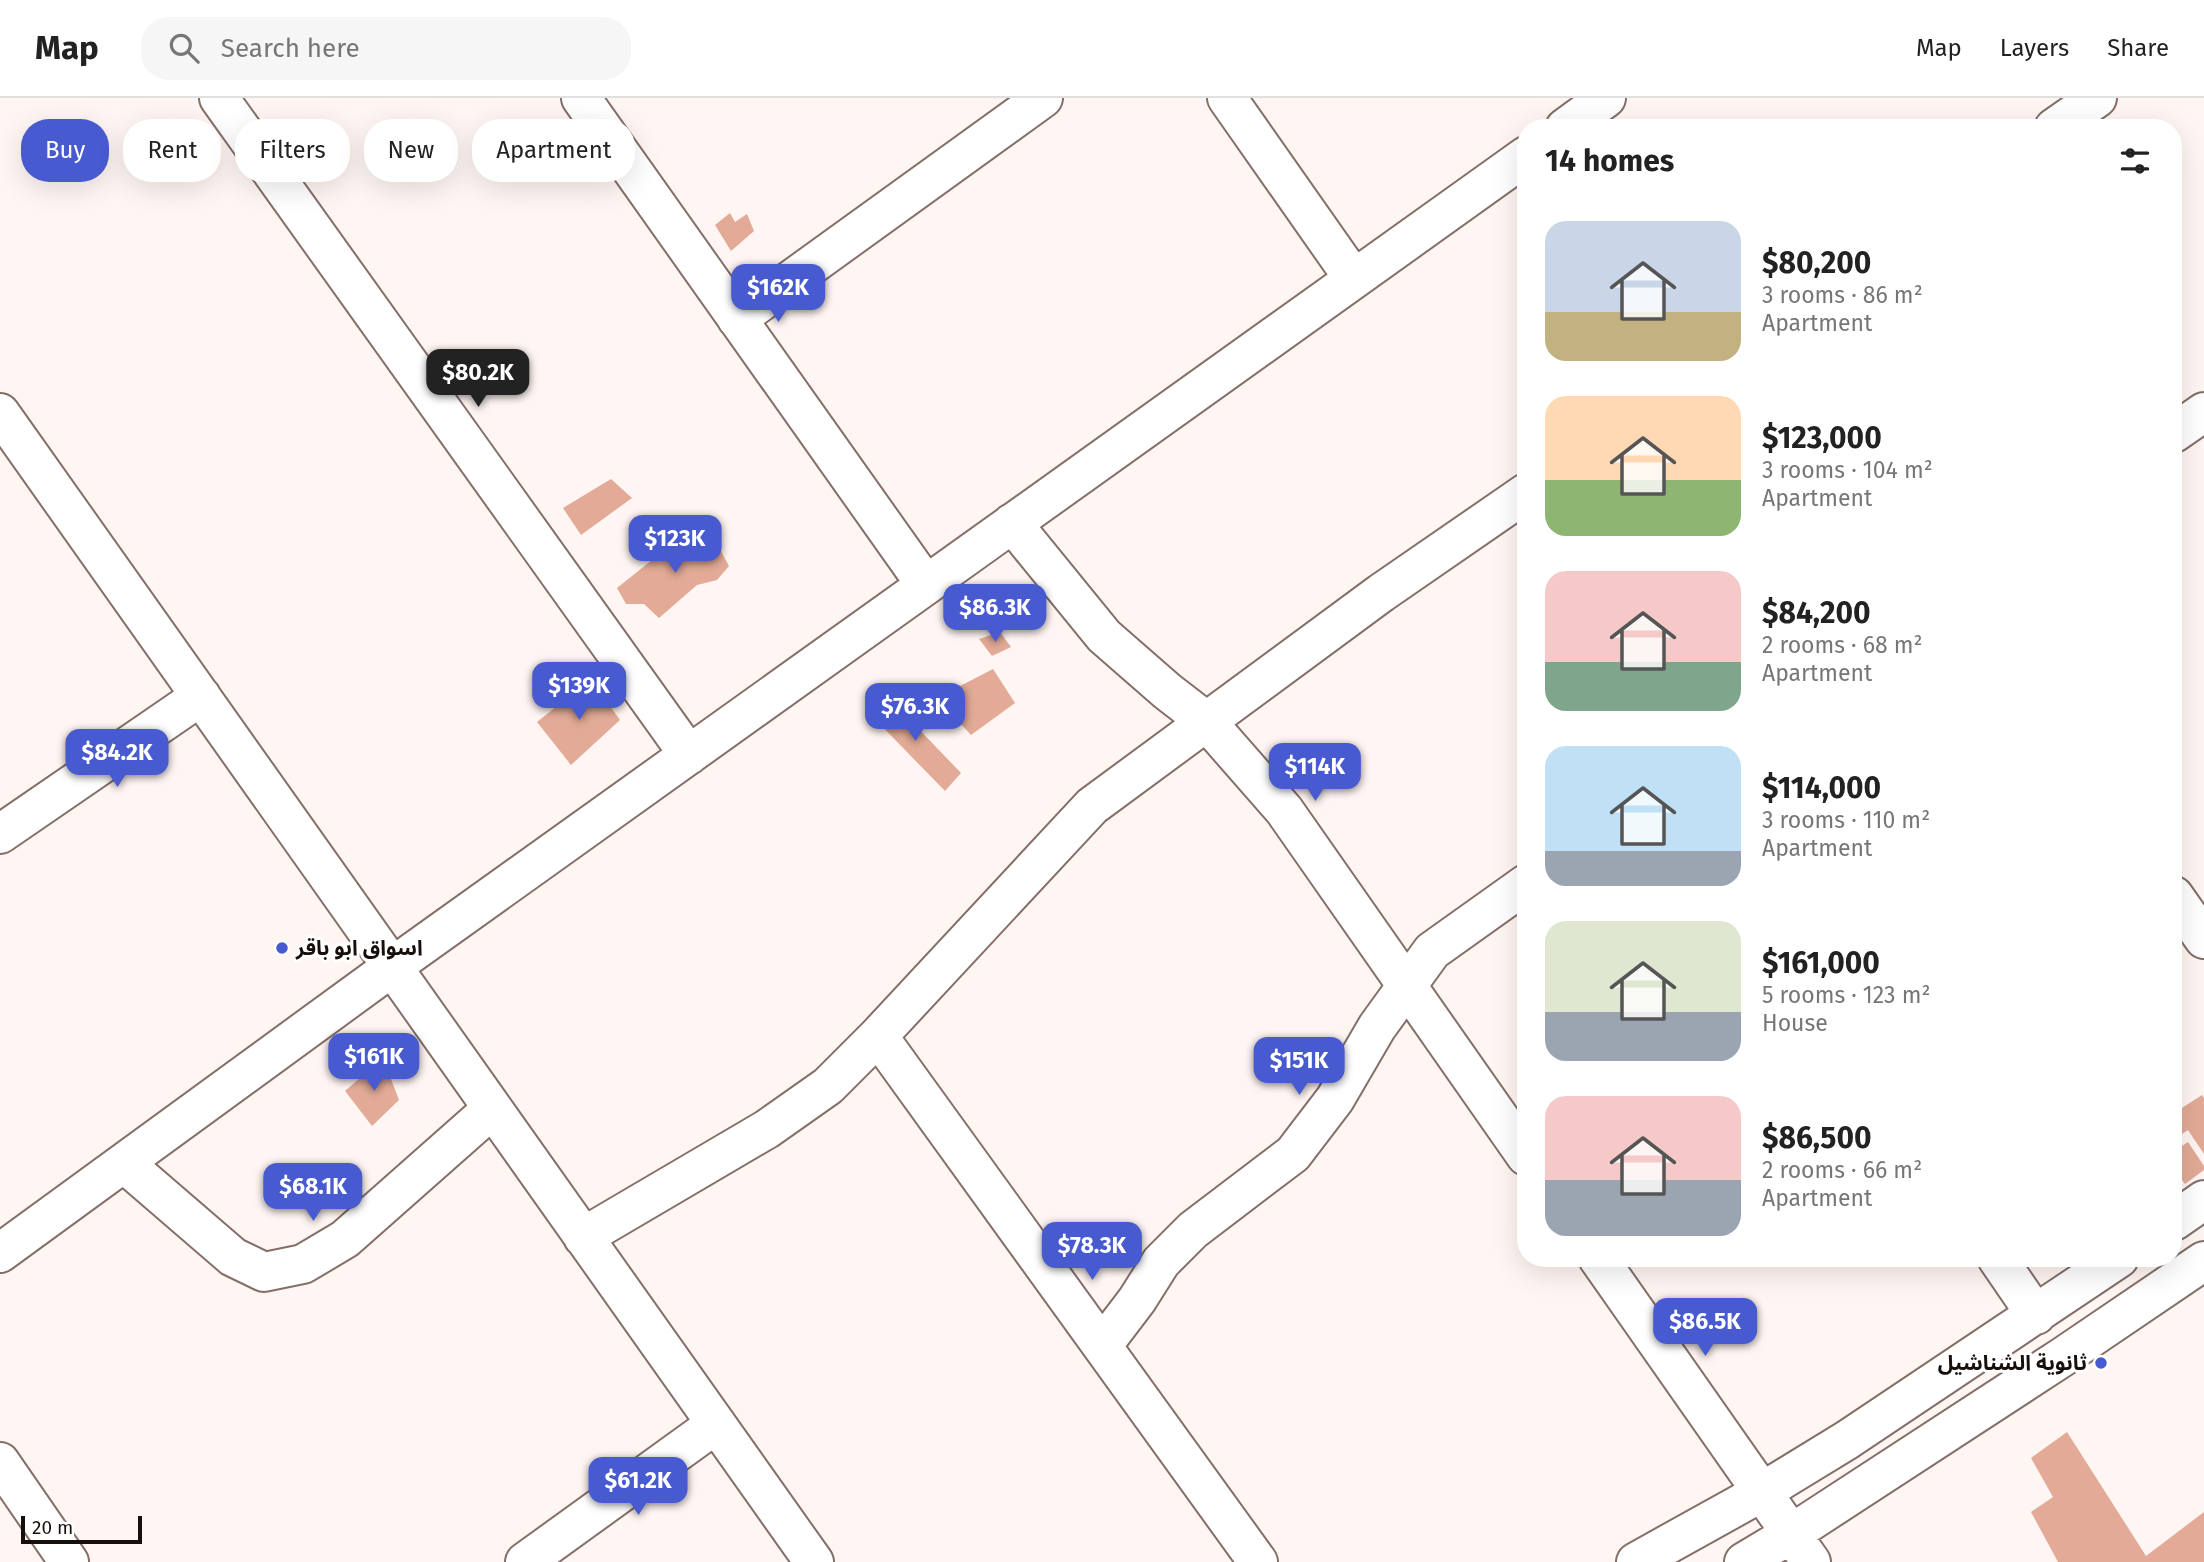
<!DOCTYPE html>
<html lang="en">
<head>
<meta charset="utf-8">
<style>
	body { margin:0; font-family:"Fira Sans","Noto Sans Arabic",sans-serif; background:#f6f6f6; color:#222; height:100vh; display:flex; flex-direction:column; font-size:26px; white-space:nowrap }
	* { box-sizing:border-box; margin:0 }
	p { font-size:23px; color:#767676 }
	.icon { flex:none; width:38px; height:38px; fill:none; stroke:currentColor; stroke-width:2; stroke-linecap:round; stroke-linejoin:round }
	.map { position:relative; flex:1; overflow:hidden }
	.side { position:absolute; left:1517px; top:21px; width:665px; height:1148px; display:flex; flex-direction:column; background:#fff; border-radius:28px; box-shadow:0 7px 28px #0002 }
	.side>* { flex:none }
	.top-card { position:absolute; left:21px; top:21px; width:665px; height:63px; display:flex; gap:14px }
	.scale { position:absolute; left:21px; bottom:18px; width:121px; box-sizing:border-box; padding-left:7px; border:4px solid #160f0c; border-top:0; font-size:19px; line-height:24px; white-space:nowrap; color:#160f0c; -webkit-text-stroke:5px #fff; paint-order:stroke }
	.price { position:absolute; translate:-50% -60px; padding:0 16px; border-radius:14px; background:#485acf; color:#fff; font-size:23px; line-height:46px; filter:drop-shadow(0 2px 4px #0008) }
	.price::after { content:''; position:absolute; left:50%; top:42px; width:21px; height:16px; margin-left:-10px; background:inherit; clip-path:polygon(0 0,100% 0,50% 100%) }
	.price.current { background:#222; color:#fff }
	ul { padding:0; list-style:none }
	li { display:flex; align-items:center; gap:21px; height:175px; padding:0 28px }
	li span { display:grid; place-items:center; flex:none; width:196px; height:140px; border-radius:21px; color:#555 }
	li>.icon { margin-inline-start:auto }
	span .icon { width:84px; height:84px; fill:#fffc; stroke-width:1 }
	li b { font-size:30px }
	h2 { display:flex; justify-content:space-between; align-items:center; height:84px; padding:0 28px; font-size:30px }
	.chip { padding:0 24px; border-radius:28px; background:#fff; box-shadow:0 7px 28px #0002; font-size:24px; line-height:63px }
	.chip.current { background:#485acf; color:#fff }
	header { display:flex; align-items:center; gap:42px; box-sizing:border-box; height:98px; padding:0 35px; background:#fff; border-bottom:2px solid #e0e0e0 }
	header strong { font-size:33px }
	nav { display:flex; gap:38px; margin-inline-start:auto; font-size:24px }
	.search { width:490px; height:63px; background:#f6f6f6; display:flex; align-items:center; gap:18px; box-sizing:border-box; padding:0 24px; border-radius:28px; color:#767676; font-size:26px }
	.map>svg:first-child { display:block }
</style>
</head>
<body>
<header>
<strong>Map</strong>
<div class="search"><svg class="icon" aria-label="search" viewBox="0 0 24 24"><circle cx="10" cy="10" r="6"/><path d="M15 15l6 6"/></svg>Search here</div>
<nav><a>Map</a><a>Layers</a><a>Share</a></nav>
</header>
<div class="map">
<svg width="2204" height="1464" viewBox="0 0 2204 1464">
	<rect width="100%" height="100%" fill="#fff5f2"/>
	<path fill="#e2aa97" d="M730,115L735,124L747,116L754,133L731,153L715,127Z
		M611,381L632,400L581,437L563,410Z
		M704,422L729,468L717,482L697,487L659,520L644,506H626L617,490L662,454L678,469Z
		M1000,534L1011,549L992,558L979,541Z
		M993,571L1015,605L971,637L937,600Z
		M591,581L620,622L571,667L537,624Z
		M886,597L961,675L945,693L870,616Z
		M383,960L399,1002L372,1028L345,993Z
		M2202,997L2204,1000V1056L2188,1032L2174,1041V1015Z
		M2188,1044L2204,1068V1072L2185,1086L2174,1072V1053Z
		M2067,1334L2146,1458L2204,1414V1464H2058L2031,1414L2053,1399L2031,1360Z"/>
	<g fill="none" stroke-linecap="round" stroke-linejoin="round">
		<defs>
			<path id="minor" d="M219,0L689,657
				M581,0L926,487
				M1227,0L1354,181
				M1565,30L1606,0
				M2054,30L2097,0
				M737,221L1043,0
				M0,315L814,1464
				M2174,335L2204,314
				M1012,425L1104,538L1167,593L1207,624L1284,712L1526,1058
				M0,736L201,598
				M2174,798L2204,841
				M878,938L1258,1464
				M124,1065L233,1159L264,1174L303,1166L345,1141L492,1011
				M2174,1123L2204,1102
				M583,1139L767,1031L828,988L878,938L1092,708L1381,495L1526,395
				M0,1155L392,869L1526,58
				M1598,1160L1811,1464
				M1997,1160L2036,1217
				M1102,1248L1137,1202L1161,1164L1193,1132L1293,1056L1335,1001L1377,929L1432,853L1526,786
				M0,1364L69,1464
				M525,1464L716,1326
				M1636,1464L1762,1394L1847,1342L2119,1160
				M1744,1464L1791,1436L2064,1258L2204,1163"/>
		</defs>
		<use href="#minor" stroke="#846f68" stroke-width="42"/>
		<use href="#minor" stroke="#fff" stroke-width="38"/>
	</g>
	<g fill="#485acf" stroke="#fff" stroke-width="2.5">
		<circle cx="282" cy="850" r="7"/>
		<circle cx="2101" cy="1265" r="7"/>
	</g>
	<g text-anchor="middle" stroke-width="6" stroke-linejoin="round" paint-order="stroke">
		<g font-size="21" font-weight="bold" fill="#160f0c" stroke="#fff" text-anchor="start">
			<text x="296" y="857">اسواق ابو باقر</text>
			<text x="2087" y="1272" text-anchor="end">ثانوية الشناشيل</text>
		</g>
	</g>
</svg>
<div class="scale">20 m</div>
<b class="price" style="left:778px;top:226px">$162K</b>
<b class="price current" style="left:478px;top:311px">$80.2K</b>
<b class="price" style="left:675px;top:477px">$123K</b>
<b class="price" style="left:995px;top:546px">$86.3K</b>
<b class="price" style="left:579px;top:624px">$139K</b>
<b class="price" style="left:915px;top:645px">$76.3K</b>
<b class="price" style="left:117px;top:691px">$84.2K</b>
<b class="price" style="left:1315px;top:705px">$114K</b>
<b class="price" style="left:374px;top:995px">$161K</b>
<b class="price" style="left:1299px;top:999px">$151K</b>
<b class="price" style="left:313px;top:1125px">$68.1K</b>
<b class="price" style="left:1092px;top:1184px">$78.3K</b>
<b class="price" style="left:1705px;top:1260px">$86.5K</b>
<b class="price" style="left:638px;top:1419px">$61.2K</b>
<div class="top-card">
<a class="chip current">Buy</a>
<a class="chip">Rent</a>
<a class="chip">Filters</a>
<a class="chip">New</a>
<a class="chip">Apartment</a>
</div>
<section class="side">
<h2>14 homes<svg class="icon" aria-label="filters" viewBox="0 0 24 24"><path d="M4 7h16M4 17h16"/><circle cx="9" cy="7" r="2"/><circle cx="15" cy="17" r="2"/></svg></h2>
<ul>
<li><span style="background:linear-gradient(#c9d6e8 65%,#c2b280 0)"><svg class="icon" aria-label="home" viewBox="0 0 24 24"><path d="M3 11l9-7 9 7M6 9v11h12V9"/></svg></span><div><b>$80,200</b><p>3 rooms · 86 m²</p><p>Apartment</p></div></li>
<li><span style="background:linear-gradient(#ffd9b3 60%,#8fb573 0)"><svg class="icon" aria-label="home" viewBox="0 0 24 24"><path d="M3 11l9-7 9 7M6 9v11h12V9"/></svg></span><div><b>$123,000</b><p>3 rooms · 104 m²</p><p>Apartment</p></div></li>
<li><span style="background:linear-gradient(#f6c9c9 65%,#7fa58c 0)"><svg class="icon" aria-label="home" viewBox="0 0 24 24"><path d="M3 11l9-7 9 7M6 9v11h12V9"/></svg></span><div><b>$84,200</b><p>2 rooms · 68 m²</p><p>Apartment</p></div></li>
<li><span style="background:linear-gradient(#bfe0f5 75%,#9aa5b1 0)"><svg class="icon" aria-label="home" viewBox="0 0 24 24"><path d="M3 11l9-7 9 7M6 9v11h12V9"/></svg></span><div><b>$114,000</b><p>3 rooms · 110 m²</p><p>Apartment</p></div></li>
<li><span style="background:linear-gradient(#dfe7d0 65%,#9aa5b1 0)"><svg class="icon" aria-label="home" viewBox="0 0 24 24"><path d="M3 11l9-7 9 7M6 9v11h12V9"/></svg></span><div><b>$161,000</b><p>5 rooms · 123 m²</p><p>House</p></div></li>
<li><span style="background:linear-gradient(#f6c9c9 60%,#9aa5b1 0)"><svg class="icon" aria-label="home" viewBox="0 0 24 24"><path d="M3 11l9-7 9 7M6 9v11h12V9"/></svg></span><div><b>$86,500</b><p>2 rooms · 66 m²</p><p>Apartment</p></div></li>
</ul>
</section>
</div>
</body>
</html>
